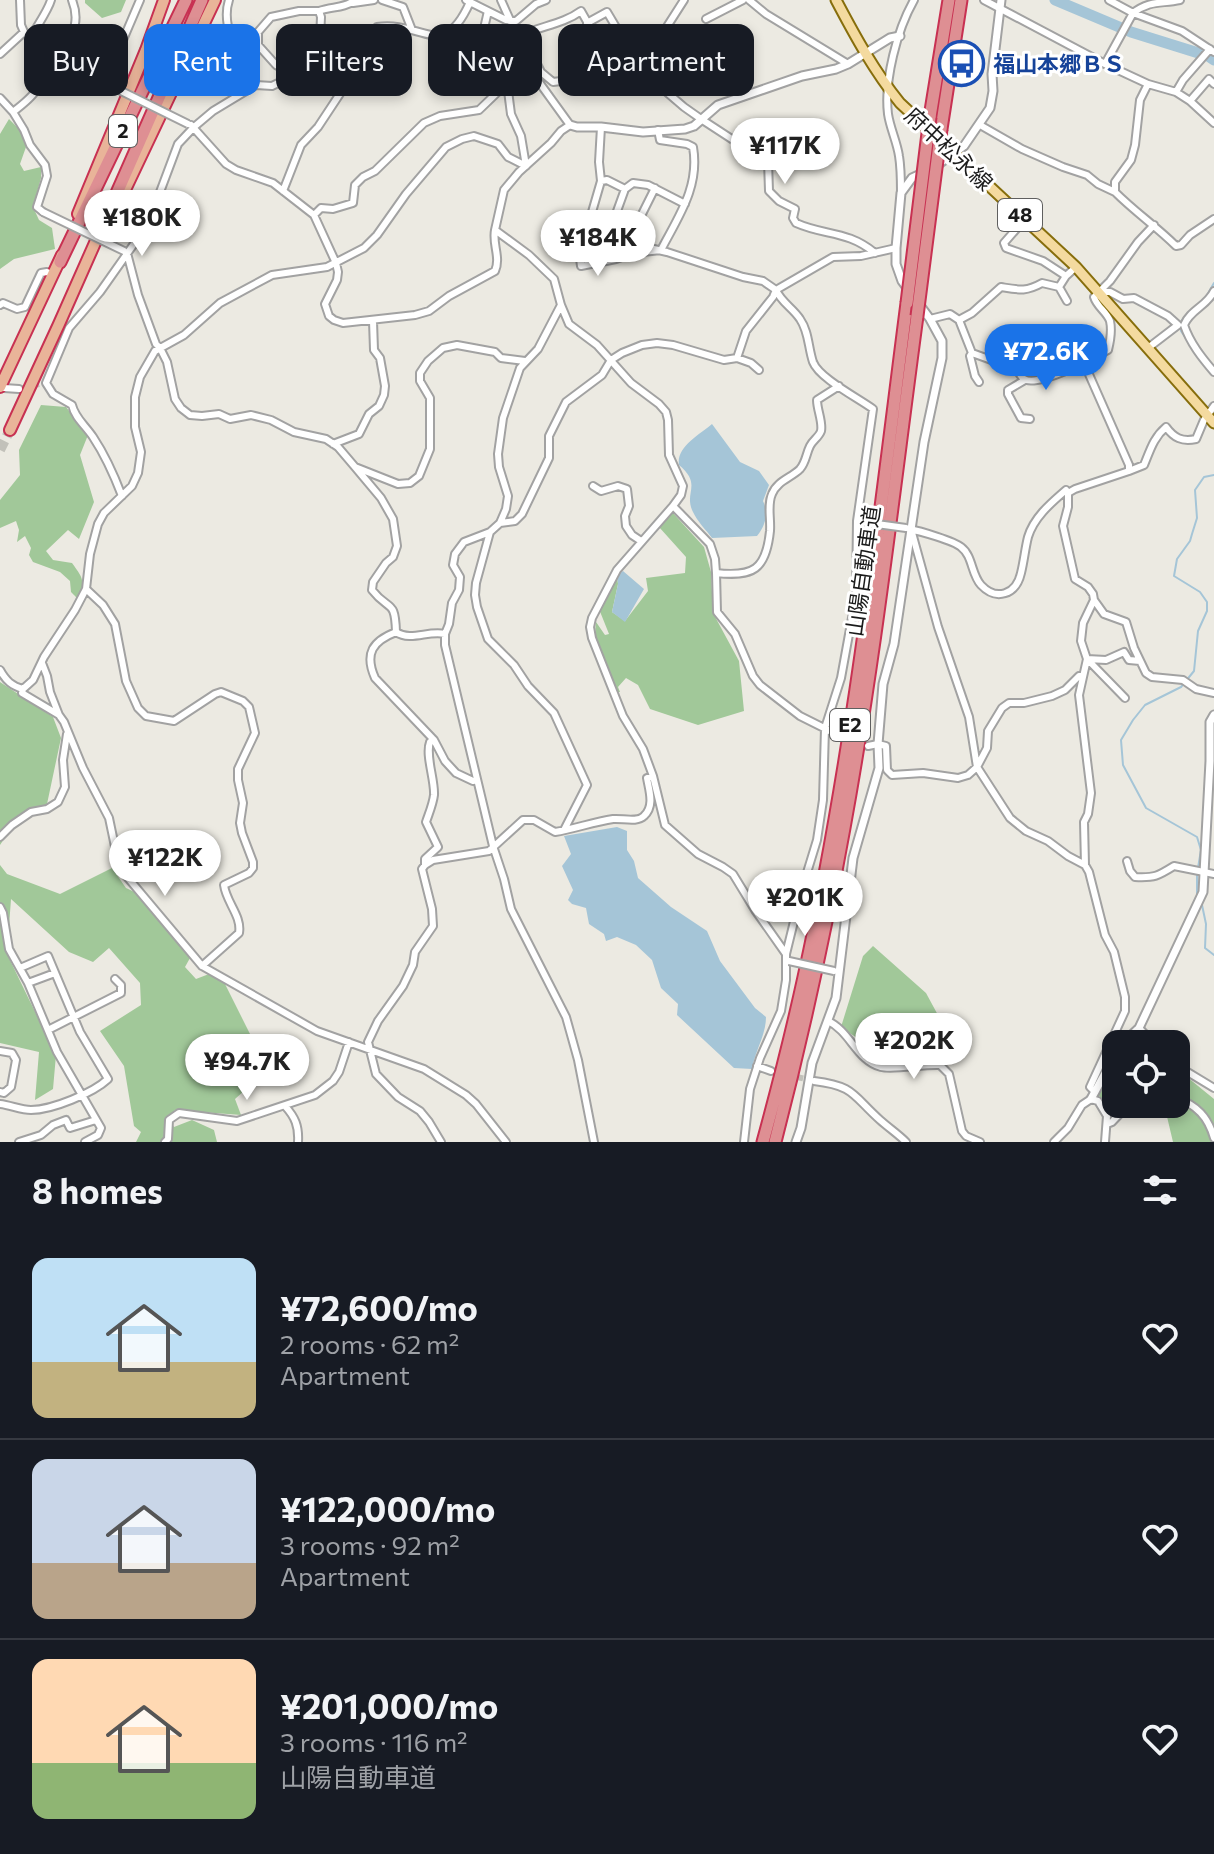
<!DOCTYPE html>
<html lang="en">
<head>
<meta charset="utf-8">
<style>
	body { margin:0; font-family:Commissioner,"Noto Sans JP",sans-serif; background:#242831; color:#f1f3f6; height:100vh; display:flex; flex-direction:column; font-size:30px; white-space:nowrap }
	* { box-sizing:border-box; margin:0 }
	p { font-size:26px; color:#9ea1a6 }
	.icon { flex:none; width:44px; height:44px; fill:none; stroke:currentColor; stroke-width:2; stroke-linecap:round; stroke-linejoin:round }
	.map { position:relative; height:1142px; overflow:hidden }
	.drawer { display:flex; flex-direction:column; background:#171b24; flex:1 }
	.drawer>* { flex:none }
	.guide { position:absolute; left:24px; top:24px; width:800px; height:72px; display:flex; gap:16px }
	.tools { position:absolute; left:1102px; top:1030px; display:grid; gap:16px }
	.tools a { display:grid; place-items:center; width:88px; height:88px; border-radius:16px; background:#171b24; box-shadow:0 4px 12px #0003; font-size:40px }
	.price { position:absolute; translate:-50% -68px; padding:0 18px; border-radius:28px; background:#fff; color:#222; font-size:26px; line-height:52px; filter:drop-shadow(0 2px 4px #0008) }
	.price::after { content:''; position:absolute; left:50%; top:48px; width:24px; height:18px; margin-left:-12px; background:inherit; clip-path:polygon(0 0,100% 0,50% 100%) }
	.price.selected { background:#1a73e8; color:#fff }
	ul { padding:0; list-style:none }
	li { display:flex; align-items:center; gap:24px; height:200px; padding:0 32px }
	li+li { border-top:2px solid #363941 }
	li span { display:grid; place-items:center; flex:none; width:224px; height:160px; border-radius:16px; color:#555 }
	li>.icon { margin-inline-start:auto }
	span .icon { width:96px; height:96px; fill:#fffc; stroke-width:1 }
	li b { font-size:34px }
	h2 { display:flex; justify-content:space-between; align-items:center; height:96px; padding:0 32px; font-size:34px }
	.chip { padding:0 28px; border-radius:16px; background:#171b24; box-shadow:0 4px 12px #0003; font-size:28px; line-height:72px }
	.chip.selected { background:#1a73e8; color:#fff }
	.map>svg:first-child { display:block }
</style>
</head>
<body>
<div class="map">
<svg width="1214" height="1142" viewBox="0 0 1214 1142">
	<rect width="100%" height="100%" fill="#eceae2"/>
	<path fill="#a1c899" d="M85,0H126L121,12L102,18L85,3Z
		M9,119L21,131L26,147L20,164L24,171L41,167V178L33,207L39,220L52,228L55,249L14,259L0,269V134Z
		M41,405L66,407L88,435L80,455L94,502L79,539L68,530L46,551L53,560L72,563C82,577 87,582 77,598L71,592L70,581L60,572L33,562L29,555L31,548L25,536L17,542L19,530L16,521L0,528V500L20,475L19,450Z
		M672,512L704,547L711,572L713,613L739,661L744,711L698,725L650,709L638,685L626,678L618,687L620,692H618C609,671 592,645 596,622L605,635L609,634L599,609L617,575L618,584L612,612L625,621L648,591L646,578L685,573L686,557L659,527Z
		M0,682L53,717L61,738L47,804L20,815L0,845Z
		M0,865L7,874L60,894L112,868L126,888L145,897L170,927L190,958L185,967L196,979L209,974L223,980L254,1042L274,1064L235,1099L241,1115L175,1110L168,1118L174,1127L192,1120L214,1130L217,1142H136L141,1132L134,1126L124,1066L100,1031L141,1005L140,983L109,948L93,962L69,952L11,899L7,954L56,1055L53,1089L35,1100L39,1052L0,1043Z
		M873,946L926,993L939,1017L941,1044C935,1049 929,1058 922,1061C904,1066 855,1038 841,1027L863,956Z
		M1116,1061L1117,1104L1113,1113L1097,1093Z
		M1176,1068L1214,1099V1142H1173L1164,1104H1176Z"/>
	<path fill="#a5c5d7" d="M712,424L740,462L759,471L769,485L763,501C769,514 765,526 757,536L712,538C706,530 697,521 693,512C683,492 703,485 679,465C676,447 699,435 712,424Z
		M623,571L644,589L625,622L612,612L618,584L617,575Z
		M617,827L627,831V850L634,861L638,878L671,907L707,931L720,961L755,1008L766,1017C766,1035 755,1051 752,1069L734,1068L677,1015L678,1004L661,988L652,960L636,945L617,937L606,941L604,934L589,924L586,908L572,904L568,900L573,890L562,866L571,854L564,836Z"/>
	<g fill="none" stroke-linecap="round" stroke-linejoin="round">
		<path stroke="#a5c5d7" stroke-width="2" d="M1202,362L1181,331L1182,320L1206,297L1214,283
			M1198,868L1201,850L1197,837L1146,808L1123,765L1121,740L1133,720L1145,705L1181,687L1194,671L1198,631L1207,611V602L1200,592L1174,576L1177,559L1190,541L1192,534L1197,518L1195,490L1204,477L1214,475
			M1197,875V896
			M1202,905L1206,924L1205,948L1214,955"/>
		<path stroke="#a5c5d7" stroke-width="11" d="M1055,0L1131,32L1208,56L1214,60"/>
		<path stroke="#c2c1ba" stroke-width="6" stroke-dasharray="6 3" stroke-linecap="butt" d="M19,389L39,384
			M771,1071L810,1080"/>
		<path stroke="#c2c1ba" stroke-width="10" stroke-dasharray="10 5" stroke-linecap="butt" d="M0,450L10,430"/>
		<defs>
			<path id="minor" d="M20,0L21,25L24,32L37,47L58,66L107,84
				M229,0C221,24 236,52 248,72
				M382,0L403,7L412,30
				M466,0L506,20L516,21L536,4L546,0
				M501,0L536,78L570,125L561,131L551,143L519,172L504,190L495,230L529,255L554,279L561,305L569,324L597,345L631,383L659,404L666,412L668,420L669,455L683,486L681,495L673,506L617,570L592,618L590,627L592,638L623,716L643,749L653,776L665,825L698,854L723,867L733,874L755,910L786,954
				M749,0L766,14L848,64
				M984,0L1105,64L1148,84L1176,92L1190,101L1214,123
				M1109,0L1133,13L1182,31L1214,52
				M353,3L374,0
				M319,11C332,6 343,9 355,0
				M488,11L485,24L489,43L507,83L511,114L521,136L526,166
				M706,19L743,0
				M587,23L607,12L642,71L684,107L701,119L747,149L766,156L768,161L769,191L779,201L795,209L793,218L796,223C825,236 847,230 875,253
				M30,39C36,27 48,11 51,0
				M658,43L669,48L688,41
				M603,50L581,11C562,25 538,26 518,37L524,38L541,72L553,82L561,81L603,50L626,37L640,59L645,61L684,0
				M0,54L24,32
				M193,59L198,63L194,73V78L201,77C204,71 207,62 212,59C224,50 250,75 256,85
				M1105,64L1133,13C1150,0 1161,4 1180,0
				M58,66C66,42 83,27 72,0
				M353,74L398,91L404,83L405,74C391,62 364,47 377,27C422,20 443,63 470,2
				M105,82L140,0
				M1148,84L1140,100L1135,145L1131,160L1115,182V192C1135,212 1157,227 1176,246L1181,245L1190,235L1214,219
				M1176,92L1183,80L1210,49
				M0,98L13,112L24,130L30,145L45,165L47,176L37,207L43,212
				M1190,101L1209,79L1214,84
				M13,112C52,82 33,87 37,47
				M191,125L226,164L236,170L273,183L314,215L336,263L338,272L337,280L325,304L329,316L334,320L343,323L415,315L429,311L449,296L495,271C501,257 492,244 495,230
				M980,125L1022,149L1063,167L1087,175L1098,184L1115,192
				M601,127L599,162L601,181L592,212L595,225L599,232L614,240L667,252L743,277L763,281L776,290L833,257L861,256L896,248
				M601,181L607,180L625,189
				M283,191L301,145L318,127L353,74L357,65L352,60L319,58
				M901,193C901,181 901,168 899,156C897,142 890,128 888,114C884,80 897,30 914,0
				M592,212L579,235L583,245L588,248L596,245L604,236
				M314,215L321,208L333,209L353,203L355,185L363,177L375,171L424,123L440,116L479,110L507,83
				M1025,219L1004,243L1006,248L1043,261L1066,276L1076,267
				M631,235L615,231L612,225L625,189L633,183L648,185L685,204
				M631,236L655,188
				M583,245L579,251L581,266L616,259L633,253L661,250C678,217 700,187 693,147L687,144L660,140L658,130
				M127,253L138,295L156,344L160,348L167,362L175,399L181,408L190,415L202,416L219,414L230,419L251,415L271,420L294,432L326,439L338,447L355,467L398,484L410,483L419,476L430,449V398L420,381V373L428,361L443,348L457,345L495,352L501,358L525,361
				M1059,287L1067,301
				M1214,291C1207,306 1190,310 1184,325C1190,343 1202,358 1214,372
				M1100,292H1110L1123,299L1134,298L1168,316L1178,325L1148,348
				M0,305L3,303L17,309L25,307L41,273L47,272L53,275
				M561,305L538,349L520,368L503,418L498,454L499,467L508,496L506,509L500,523L490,532L464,542L455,554L453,565L460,577L459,590L452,603L449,624L445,634V645L493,846L504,879L511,909L566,1017L578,1060L594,1142
				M930,319L950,314L959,320L972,353L997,362L1014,363C1016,368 1020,376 1024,379C1037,388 1094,358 1108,350C1110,342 1112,330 1110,321C1107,312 1097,307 1094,297L1110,281L1138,242L1154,225
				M959,320L972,313L1001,287C1019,290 1026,292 1042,283L1059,287L1066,276
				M972,353L970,356L975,376L979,382
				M1084,363L1129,465V471L1075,489L1068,493V507L1063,526L1075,579L1088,587L1093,594L1094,600L1083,623L1081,641L1087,659L1079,695L1091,793L1088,814L1084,822L1085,865
				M759,370L751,363L737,358L746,331L773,297L776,290
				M1025,380L1008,390V394L1021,418L1030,419
				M4,388L19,389
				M333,444L359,434L369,414L379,406L384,395L385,386L380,358L374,350L373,321
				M355,467L381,498L393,519L397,546L393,557L386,563L373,582L372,590C389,612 395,598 396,632
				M1129,471L1144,465C1150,451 1153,438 1166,427C1174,438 1182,442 1196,439L1204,420L1214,406
				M593,486L601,491L618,486L627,489L629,506L625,516L626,526L632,535L641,541
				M122,496C114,475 105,455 93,437C85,425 75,418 72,405L53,394L46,383L69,328L100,292L148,224L178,144L194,127L213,111L256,85L272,86L315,65L319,60L321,17L319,11H299L271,17L258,32V45L276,65L289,72L292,76
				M673,506L710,544L715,559L716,573L717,612L735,634L753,676L760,685L800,716L836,734
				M500,523L515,521L522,514L549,458V436L566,402L602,375L611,360L622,353L642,345L657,343L673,345L724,360L737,358
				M909,529C920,531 954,541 961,547C973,556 971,574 981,585C996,601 1016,595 1021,573C1024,561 1025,549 1028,537C1034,517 1051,503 1066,490L1068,493
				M911,529L938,627L969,717L977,767L1010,818L1026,831L1048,841L1068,856L1085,865L1089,872L1105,935L1114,952L1125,997V1011L1090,1087L1095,1092
				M490,532L476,583L475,595L477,607L488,639L514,665L528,686L554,713L587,785L564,830
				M716,573C753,577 766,570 770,531C771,518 767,505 772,494C777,481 791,478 800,469C806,462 806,454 810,446C813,440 819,437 821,431C823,422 817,410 817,400L839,386
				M86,589L103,605L115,624L126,681L138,708L146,716L174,721L215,694L221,692L243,701L249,707L255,733L238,769V780L243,803L240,823L242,833L253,862V868L249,873L224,885C226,902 242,916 239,933L202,966
				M1094,600L1104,614L1126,622L1134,648L1146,673L1152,677L1183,680L1196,689L1214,693
				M445,634C428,630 411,642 396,632C373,641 364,653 375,678L434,740L445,761L456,773L473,781L477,780
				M42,663L47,676L50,692L59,715
				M0,670C6,681 12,686 23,689L33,680L44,657L75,610L86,589L90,554L98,524L104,513L132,486L138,473L141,452L135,427V397L140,377L155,351L184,335L220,303L272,275L327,267L364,248L377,235L406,194L446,147L462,139L474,136L498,144L508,157L526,166
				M23,689L22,693L59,715L64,722L83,768L109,818L118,861L123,872L202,966L317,1031L424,1069L466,1095L476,1104L506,1142
				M1125,698L1087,659L1106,660L1124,652L1129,660L1140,661
				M868,746L878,744L886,746L887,770L892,775L923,773L958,778L968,775L977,767L987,748L988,731L1002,708L1009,703H1024L1052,696L1065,690L1079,676H1083
				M0,837L12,825L31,812L47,809L58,802L65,787L63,760L67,734
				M1127,861L1130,871L1135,877C1155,878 1158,876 1174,866L1214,874
				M425,865V859L438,847L426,822C429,813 433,804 434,795C435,780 425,755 430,742L434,740
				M0,907L3,913L9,949L28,983L57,1052L101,1128L98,1135L85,1142
				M28,983L55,973
				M828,1021C850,1031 857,1061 881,1067C893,1070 924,1064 940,1065L949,1074L962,1131L966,1136L980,1142
				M1139,1028L1155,1044
				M48,1030L121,993V985L115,979
				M0,1051L12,1053L16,1060L11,1087L4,1093L0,1092
				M1176,1065L1214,1088
				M757,1066L771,1071
				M814,1081C855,1086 852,1095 880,1120C889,1128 898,1134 906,1142
				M1176,1098C1197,1105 1208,1117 1214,1138
				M0,1104C10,1105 21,1110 31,1110C52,1110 93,1093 108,1079L80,1032L48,956L20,968
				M285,1106C295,1117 299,1126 298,1142
				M1107,1124L1112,1122L1129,1104
				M19,1142L41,1135L53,1125L66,1120L70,1128L96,1120
				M165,1142L168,1139L169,1120L179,1113L237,1121L315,1095L333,1081L339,1072L349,1042
				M441,1142L429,1122L420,1111L398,1097L376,1074L368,1042L378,1021L403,986L413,965L415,952L433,926L432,909L422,869L425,865L433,860L489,851L523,820H534L555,832C574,829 593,822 613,819C622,818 637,823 644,816C655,806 649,790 647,778L653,776
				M744,1142L750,1089L760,1058L781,1011L786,980V954L802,889L817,840L823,800L825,728L841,678L856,596L857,521L873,409C858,398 819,378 813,362C808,347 809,332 800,319C793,308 781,302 776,290
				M1054,1142L1068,1128L1082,1105L1091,1099L1098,1101L1107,1116L1105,1142"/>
			<path id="tertiary" d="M570,125L577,127H601L643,132L685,129L694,126L718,105L802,76L836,69L848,64L890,38L900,36
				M936,166L964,146L990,108L993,91L992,74L1001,0
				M1122,1044L1139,1028L1203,892L1210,761V722L1214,715
				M1091,1099L1116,1053
				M796,1142L801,1128L812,1063L836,998L853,858L879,768L878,744L883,684L894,644L924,442L942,358V341L930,319L902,281L896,264V248L901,193L912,178L925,172"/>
			<path id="primary" d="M836,0C855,36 874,71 900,103L1076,267L1214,423"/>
			<path id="trunk" d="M78,214L146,50L164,0
				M0,387L62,255
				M10,430L59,324L106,218L122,196L215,0"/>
			<path id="motorway" d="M930,117L949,0
				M941,129L961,0
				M106,218L202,0
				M60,262L186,0
				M763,1142C778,1087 792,1032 804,977C853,755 878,528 907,303
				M775,1142C802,1038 825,933 844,828C875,658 894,487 917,316"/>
		</defs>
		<use href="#minor" stroke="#a2a2a2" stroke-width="10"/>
		<use href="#tertiary" stroke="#a2a2a2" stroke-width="11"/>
		<use href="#primary" stroke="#876e0c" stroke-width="13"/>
		<use href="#trunk" stroke="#c83152" stroke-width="14"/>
		<use href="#motorway" stroke="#c83152" stroke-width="15"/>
		<use href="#minor" stroke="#fff" stroke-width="6"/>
		<use href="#tertiary" stroke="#fff" stroke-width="7"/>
		<use href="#primary" stroke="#f4da9f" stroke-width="9"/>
		<use href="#trunk" stroke="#e9b499" stroke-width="10"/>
		<use href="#motorway" stroke="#de8f93" stroke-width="11"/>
		<defs>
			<path id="minor-bridge" d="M107,84L188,124
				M43,212L124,251
				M862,522L906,528
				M789,961L834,971"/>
			<path id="motorway-bridge" d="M907,303L930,117
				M917,316L941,129"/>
		</defs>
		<use href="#minor-bridge" stroke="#a2a2a2" stroke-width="10" stroke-linecap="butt"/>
		<use href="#motorway-bridge" stroke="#c83152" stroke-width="15" stroke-linecap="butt"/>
		<use href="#minor-bridge" stroke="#fff" stroke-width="6"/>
		<use href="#motorway-bridge" stroke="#de8f93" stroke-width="11"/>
	</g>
	<defs>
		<symbol id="bus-ring" viewBox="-11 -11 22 22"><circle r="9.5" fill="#fff" stroke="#1a4fb4" stroke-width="1.5"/><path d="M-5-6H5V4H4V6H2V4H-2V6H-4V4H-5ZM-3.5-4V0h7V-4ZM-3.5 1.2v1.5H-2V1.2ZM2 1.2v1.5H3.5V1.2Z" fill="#1a4fb4"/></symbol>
	</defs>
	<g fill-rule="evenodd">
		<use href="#bus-ring" x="936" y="38" width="51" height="51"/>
	</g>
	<g text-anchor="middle" stroke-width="6" stroke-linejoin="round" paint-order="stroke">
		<g fill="#fff" stroke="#5f5f5f" stroke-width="2">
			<rect x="109" y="115" width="28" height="32" rx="6"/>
			<rect x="998" y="199" width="44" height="32" rx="6"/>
			<rect x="830" y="709" width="40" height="32" rx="6"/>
		</g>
		<g font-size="20" font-weight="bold" fill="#1b1b1b">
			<text x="123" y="138">2</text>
			<text x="1020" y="222">48</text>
			<text x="850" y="732">E2</text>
		</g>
		<g font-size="22" font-weight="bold" fill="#164399" stroke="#fff" text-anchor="start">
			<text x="993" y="72">福山本郷ＢＳ</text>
		</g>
		<g font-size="22" fill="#1b1b1b" stroke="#fff">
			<text transform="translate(949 149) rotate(43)" y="8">府中松永線</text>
			<text transform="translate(863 571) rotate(-82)" y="8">山陽自動車道</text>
		</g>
	</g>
</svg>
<div class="tools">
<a><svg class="icon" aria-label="locate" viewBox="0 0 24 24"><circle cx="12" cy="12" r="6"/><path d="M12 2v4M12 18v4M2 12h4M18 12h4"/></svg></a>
</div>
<b class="price" style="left:785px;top:186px">¥117K</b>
<b class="price" style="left:142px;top:258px">¥180K</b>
<b class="price" style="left:598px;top:278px">¥184K</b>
<b class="price selected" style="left:1046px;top:392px">¥72.6K</b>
<b class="price" style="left:165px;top:898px">¥122K</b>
<b class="price" style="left:805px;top:938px">¥201K</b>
<b class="price" style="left:914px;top:1081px">¥202K</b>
<b class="price" style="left:247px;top:1102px">¥94.7K</b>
<div class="guide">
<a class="chip">Buy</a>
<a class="chip selected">Rent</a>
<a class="chip">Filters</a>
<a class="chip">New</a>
<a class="chip">Apartment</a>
</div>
</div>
<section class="drawer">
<h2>8 homes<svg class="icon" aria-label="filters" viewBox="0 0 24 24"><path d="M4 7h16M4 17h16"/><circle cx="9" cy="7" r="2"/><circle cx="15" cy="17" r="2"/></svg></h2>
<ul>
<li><span style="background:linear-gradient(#bfe0f5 65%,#c2b280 0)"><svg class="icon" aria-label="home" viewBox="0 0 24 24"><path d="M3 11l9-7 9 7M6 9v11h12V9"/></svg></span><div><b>¥72,600/mo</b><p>2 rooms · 62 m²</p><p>Apartment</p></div><svg class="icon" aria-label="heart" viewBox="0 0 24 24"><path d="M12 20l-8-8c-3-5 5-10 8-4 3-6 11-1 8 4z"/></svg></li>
<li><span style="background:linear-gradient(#c9d6e8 65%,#b9a48a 0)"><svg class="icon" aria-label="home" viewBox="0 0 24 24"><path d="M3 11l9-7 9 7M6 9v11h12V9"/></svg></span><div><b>¥122,000/mo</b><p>3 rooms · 92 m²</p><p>Apartment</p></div><svg class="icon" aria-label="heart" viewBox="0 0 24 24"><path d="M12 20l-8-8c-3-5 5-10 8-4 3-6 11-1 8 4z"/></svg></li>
<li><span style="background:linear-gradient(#ffd9b3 65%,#8fb573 0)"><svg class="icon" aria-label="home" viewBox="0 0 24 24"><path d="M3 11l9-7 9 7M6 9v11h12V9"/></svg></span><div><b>¥201,000/mo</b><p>3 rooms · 116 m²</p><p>山陽自動車道</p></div><svg class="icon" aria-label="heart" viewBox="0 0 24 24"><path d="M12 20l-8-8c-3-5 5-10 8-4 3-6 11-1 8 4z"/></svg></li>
</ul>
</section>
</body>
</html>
